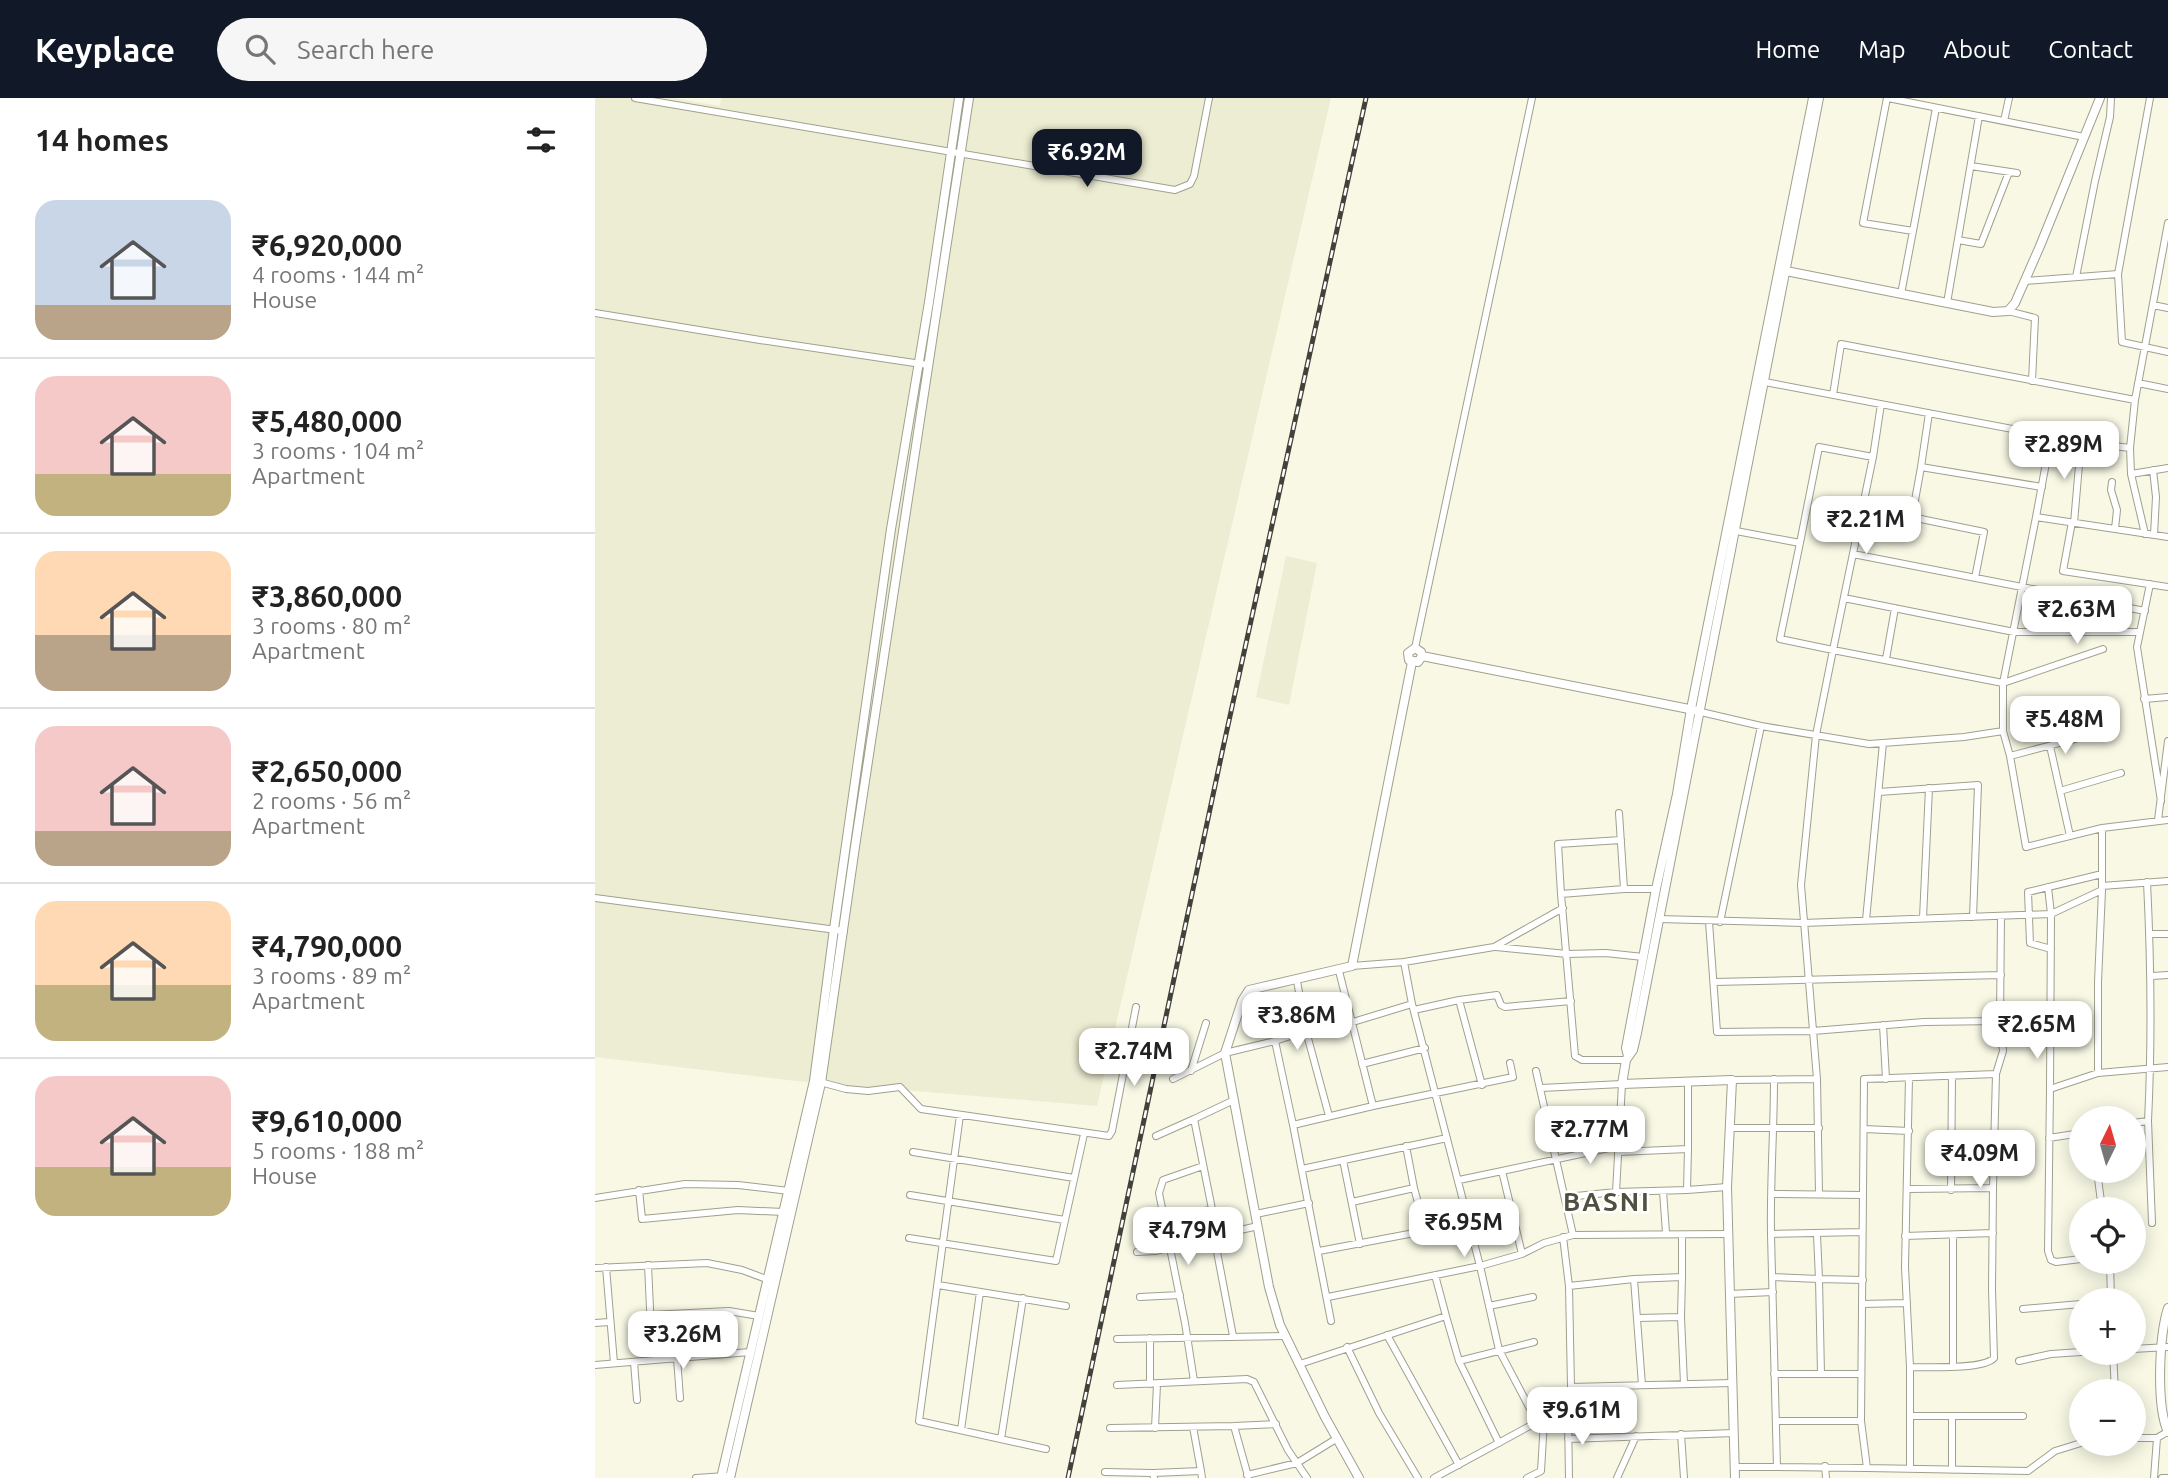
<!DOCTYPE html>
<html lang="en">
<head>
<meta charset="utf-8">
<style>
	body { margin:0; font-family:Ubuntu,sans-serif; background:#f6f6f6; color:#222; height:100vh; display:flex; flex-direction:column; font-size:26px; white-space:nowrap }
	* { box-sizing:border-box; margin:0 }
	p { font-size:23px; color:#767676 }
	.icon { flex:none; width:38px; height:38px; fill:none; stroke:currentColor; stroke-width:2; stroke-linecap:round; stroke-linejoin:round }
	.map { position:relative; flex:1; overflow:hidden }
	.panel { display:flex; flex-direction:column; background:#fff; width:595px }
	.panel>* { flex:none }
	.needle { width:46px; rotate:5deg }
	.tools { position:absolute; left:1474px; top:1008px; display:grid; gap:14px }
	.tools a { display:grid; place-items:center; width:77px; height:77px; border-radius:50%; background:#fff; box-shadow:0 4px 18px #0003; font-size:35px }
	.price { position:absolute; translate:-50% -60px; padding:0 16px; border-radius:14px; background:#fff; color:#222; font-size:23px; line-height:46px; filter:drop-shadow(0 2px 4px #0008) }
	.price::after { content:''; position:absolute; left:50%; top:42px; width:21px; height:16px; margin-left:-10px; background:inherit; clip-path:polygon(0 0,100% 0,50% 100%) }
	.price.on { background:#111827; color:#fff }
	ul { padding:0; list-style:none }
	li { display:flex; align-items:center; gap:21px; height:175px; padding:0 35px }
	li+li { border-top:2px solid #e0e0e0 }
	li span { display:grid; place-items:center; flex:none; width:196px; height:140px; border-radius:21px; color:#555 }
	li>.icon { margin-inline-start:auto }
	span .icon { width:84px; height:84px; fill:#fffc; stroke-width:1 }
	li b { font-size:30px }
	h2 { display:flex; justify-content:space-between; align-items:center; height:84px; padding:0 35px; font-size:30px }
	header { display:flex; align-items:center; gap:42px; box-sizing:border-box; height:98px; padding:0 35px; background:#111827; color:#fff }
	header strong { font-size:33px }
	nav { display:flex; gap:38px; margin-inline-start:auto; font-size:24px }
	.search { width:490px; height:63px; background:#f6f6f6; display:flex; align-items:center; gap:18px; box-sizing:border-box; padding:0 24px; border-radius:38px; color:#767676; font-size:26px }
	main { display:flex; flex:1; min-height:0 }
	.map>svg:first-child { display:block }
</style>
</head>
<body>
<header>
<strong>Keyplace</strong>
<div class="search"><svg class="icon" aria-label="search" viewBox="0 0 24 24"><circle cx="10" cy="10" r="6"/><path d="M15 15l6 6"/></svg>Search here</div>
<nav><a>Home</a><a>Map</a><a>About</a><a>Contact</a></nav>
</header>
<main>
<section class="panel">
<h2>14 homes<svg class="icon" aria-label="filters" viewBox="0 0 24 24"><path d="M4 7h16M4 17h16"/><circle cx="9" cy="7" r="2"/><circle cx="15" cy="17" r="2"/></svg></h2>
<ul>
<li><span style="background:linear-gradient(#c9d6e8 75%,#b9a48a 0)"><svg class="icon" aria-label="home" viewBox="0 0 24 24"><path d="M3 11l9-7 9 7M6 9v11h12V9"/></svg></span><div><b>₹6,920,000</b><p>4 rooms · 144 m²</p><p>House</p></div></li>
<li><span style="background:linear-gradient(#f6c9c9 70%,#c2b280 0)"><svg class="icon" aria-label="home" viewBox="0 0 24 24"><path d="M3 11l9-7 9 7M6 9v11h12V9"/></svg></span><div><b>₹5,480,000</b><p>3 rooms · 104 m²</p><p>Apartment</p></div></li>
<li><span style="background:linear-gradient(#ffd9b3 60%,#b9a48a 0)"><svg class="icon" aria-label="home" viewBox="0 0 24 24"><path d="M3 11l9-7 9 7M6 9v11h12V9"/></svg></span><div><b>₹3,860,000</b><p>3 rooms · 80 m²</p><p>Apartment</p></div></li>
<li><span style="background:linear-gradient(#f6c9c9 75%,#b9a48a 0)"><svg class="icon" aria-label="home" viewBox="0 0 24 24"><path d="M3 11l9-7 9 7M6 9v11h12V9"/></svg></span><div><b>₹2,650,000</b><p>2 rooms · 56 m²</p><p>Apartment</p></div></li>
<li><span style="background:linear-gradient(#ffd9b3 60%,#c2b280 0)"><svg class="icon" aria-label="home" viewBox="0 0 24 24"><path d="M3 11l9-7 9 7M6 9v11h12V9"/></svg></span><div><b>₹4,790,000</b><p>3 rooms · 89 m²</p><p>Apartment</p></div></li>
<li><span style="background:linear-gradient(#f6c9c9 65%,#c2b280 0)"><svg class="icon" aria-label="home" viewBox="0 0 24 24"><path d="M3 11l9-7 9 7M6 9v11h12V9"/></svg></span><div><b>₹9,610,000</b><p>5 rooms · 188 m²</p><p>House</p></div></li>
</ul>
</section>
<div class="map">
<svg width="1573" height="1380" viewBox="0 0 1573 1380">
	<rect width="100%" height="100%" fill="#f8f8e5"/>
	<path fill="#ededd3" d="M0,0H77L125,8L126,0H736L502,1008L201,983L0,959Z
		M691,458L722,465L694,607L661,599Z"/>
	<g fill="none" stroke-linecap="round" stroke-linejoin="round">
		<defs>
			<path id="street" d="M40,0L580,92L595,86L599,78L614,0
				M1292,0L1268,125L1318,133L1306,196
				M1293,0L1489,39
				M1409,23L1414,0
				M1376,68L1422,75
				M1318,133L1341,10
				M1363,142L1386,146L1414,74
				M1523,176L1555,0
				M1481,179L1500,83L1515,19L1516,0
				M1430,183L1523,176L1527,244L1573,254
				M1352,205L1384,18
				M1558,207L1573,210
				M1413,213L1440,220L1437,283
				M0,215L165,242L333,267
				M1170,284L1486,344L1535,350L1540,302L1573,125
				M1543,285L1573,291
				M1238,297L1246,246L1540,302
				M1456,338L1441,419L1573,439
				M1535,350L1536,376L1550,436
				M1278,359L1238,552L1408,585L1508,551
				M1326,369L1334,315
				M1558,372L1561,399L1559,437
				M1536,376L1573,370
				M1517,384L1516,392L1522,412L1520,431
				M1268,409L1389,434L1380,480
				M1317,419L1326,369L1447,389
				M1441,419L1408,585V633L1415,658L1431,749L1507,730
				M1477,424L1468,473L1573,489
				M1479,425L1486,344
				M1141,433L1205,445L1224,349L1278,359L1286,306
				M1258,456L1550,513
				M1555,486L1542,549L1566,703
				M1249,500L1419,534H1545
				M820,550L937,0
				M1291,561L1300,510
				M1549,601L1573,599
				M1106,614L1166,628L1274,646L1369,639L1408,633
				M1455,648L1475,738
				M1415,658L1518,631
				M1465,693L1526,675
				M1284,694L1383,687L1378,819
				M1024,715L1029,791
				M1563,722L1573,643
				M1507,788L1573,783
				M1453,789L1456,816L1455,991L1503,975L1573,969
				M966,796L963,746L1026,742
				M0,800L249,833
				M1328,820L1334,690
				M1064,821L1208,825L1456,816L1507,792V730L1573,722
				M1271,822L1288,645
				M1114,824L1122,934L1218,933L1329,924L1405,923L1406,818
				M1125,824L1166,628
				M1555,836H1573
				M901,849L972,856L1011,855L1048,859
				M1456,851L1435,845L1433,794L1507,776
				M809,864L817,906L885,1168L927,1156L949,1145L978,1137L1133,1136
				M757,868L809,864L899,849L968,810
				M1557,878L1573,877
				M702,883L711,933L734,1018
				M1119,884L1406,877
				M819,912L864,902
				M758,924L817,906
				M1288,927L1291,981
				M1407,928L1456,929
				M680,943L711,933
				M1031,962H987L980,958L966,796L1029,791H1061
				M767,966L830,950
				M596,973L611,925
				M941,973L978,1137
				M1503,975V884L1507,792
				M1401,976L1269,981L1266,1323L1272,1370L1433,1373L1460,1353L1486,1345
				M1314,980L1310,1169L1315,1269V1370
				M578,981L630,955L680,943L698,1027L778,1008L744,873
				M1222,981L1224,1096
				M1137,982L1222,981L1206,787L1221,637L1238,552L1185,541L1205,445
				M225,984L251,991L273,993L305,989L326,1011L514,1038L517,1033L541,909
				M887,987L864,902L902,897L906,907L910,909L976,903
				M946,990L1027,986L1021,1094L971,1099
				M1455,991L1453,1153L1456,1162L1461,1164L1486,1161
				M778,1008L918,979L915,965
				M365,1017L324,1323L451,1351
				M1553,1023L1557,1125
				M1538,1025L1553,1023C1557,943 1556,864 1552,784
				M698,1027L736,1223
				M1136,1030H1224
				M1269,1031L1314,1033
				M561,1038L599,1021
				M1454,1040L1486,1035
				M811,1048L819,1090L831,1134
				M1093,1051L1092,1092L1132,1089
				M318,1054L479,1080
				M1023,1054L1093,1051V985
				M748,1062L765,1146
				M707,1071L852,1040
				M907,1073L1023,1048
				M1502,1073L1507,1111
				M864,1082L907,1073L927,1156
				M1313,1091L1398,1090
				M44,1092L47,1121L143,1112L189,1114
				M1356,1092L1357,979
				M1068,1093L1071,1135
				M1021,1094L1092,1092
				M1178,1096L1267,1097
				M315,1097L470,1122
				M0,1100L90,1086L143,1087L194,1093
				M757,1104L819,1090
				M661,1116L714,1105
				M569,1124L617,1111
				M1176,1136L1267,1134
				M1222,1137L1224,1181L1268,1182
				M1087,1138V1179L1039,1181L974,1188L976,1289L1137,1285
				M1310,1138L1398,1135
				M968,1139L974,1188
				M314,1140L461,1163L489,1036
				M724,1153L872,1125
				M542,1154L561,1153L619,1138L617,1111L599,1021L639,1002
				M1515,1164L1516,1202
				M53,1167L56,1232
				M11,1169L19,1265
				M0,1170L112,1165L147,1172L174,1182
				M1087,1179L1086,1219L1089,1286
				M1039,1181L1047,1287
				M343,1187L471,1208
				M1134,1196L1178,1194
				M545,1199L585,1197
				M733,1199L885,1168L904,1252L942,1324
				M1267,1206L1312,1205
				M894,1208L938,1199
				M1428,1211L1486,1206
				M55,1217L134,1213L164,1218
				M851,1218L864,1263L904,1345
				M1043,1220L1086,1219
				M0,1225L14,1224
				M792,1237L864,1367
				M638,1238L619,1138L663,1128
				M522,1241L691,1238
				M752,1249L784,1315L823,1380
				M1538,1251L1573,1249
				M1518,1255L1520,1293
				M82,1260L85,1300
				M864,1263L939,1244
				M1424,1263L1456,1256L1486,1254
				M39,1264L42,1302
				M705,1266L851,1218L840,1177
				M0,1267L155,1254
				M1358,1268V1137
				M1315,1269C1333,1269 1388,1272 1399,1260L1397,1191L1398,1090L1401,976L1408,953L1405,923
				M1179,1276H1226L1224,1181L1179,1179
				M1226,1276H1266
				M599,1283L590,1225L564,1095L568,1082L608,1068
				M555,1286V1240
				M522,1287L652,1281L659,1284L693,1352L712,1380
				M973,1318L974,1380
				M1315,1318H1428
				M1181,1323H1266
				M598,1329L606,1373
				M515,1330L639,1328
				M560,1330L562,1286
				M366,1332L385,1194
				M1086,1336L1089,1380
				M1538,1340H1562
				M406,1341L428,1200
				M973,1341L1139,1335
				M1230,1368L1231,1380
				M1140,1369H1182C1180,1292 1178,1214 1176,1137C1175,1085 1179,1033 1179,981
				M1182,1369L1272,1370
				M1357,1372V1319
				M510,1374L558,1375L559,1380
				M558,1375L606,1373L607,1380
				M652,1377L702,1365L741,1341
				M653,1378L639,1328L681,1326
				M101,1380L131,1378
				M839,1380L942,1324L979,1317L976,1289
				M932,1380L946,1373L949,1323
				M1022,1380L1041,1338
				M1559,1380L1562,1340L1572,1334
				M1567,1380H1573"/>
			<path id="secondary" d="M1191,173L1398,214L1413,213L1420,205L1445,148L1505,0
				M827,558L823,564L814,562L813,555L820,550L826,554L827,558L1099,612
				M1033,958L1031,950L1061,791L1082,696L1096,611L1218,0
				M1573,1210C1564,1238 1561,1308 1573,1334
				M126,1380L219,983L239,831L296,431L334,204L364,0
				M135,1380L226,985L261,742L374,0
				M764,1380L730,1319L685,1227L674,1189L630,955L647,903L654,892L757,868L817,564
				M1140,1380L1132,1089L1137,982L1027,986L1031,962L1038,952L1042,935L1224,0"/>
		</defs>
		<use href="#street" stroke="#a0a08f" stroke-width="8"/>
		<use href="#secondary" stroke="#a0a08f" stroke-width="10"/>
		<use href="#street" stroke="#fff" stroke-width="6"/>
		<use href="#secondary" stroke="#fff" stroke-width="8"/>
		<defs>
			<path id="rail" d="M473,1380L628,650L771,0"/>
		</defs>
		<use href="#rail" stroke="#42423a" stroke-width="5"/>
		<use href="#rail" stroke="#fff" stroke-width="2.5" stroke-dasharray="8" stroke-linecap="butt"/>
	</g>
	<g text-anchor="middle" stroke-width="5" stroke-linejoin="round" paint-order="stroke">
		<g font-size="26" font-weight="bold" letter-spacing="2" fill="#505041" stroke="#fff">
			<text x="1012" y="1113">BASNI</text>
		</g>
	</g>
</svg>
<div class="tools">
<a><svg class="needle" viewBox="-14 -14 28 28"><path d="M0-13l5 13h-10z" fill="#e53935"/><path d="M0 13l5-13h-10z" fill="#767676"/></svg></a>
<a><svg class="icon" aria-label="locate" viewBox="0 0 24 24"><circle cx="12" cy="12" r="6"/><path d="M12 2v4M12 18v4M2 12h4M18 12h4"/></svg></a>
<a>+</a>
<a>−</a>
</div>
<b class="price on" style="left:492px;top:91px">₹6.92M</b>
<b class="price" style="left:1469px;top:383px">₹2.89M</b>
<b class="price" style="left:1271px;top:458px">₹2.21M</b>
<b class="price" style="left:1482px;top:548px">₹2.63M</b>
<b class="price" style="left:1470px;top:658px">₹5.48M</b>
<b class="price" style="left:702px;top:954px">₹3.86M</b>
<b class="price" style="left:1442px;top:963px">₹2.65M</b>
<b class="price" style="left:539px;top:990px">₹2.74M</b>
<b class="price" style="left:995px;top:1068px">₹2.77M</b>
<b class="price" style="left:1385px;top:1092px">₹4.09M</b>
<b class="price" style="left:869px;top:1161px">₹6.95M</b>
<b class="price" style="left:593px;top:1169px">₹4.79M</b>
<b class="price" style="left:88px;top:1273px">₹3.26M</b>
<b class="price" style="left:987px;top:1349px">₹9.61M</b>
</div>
</main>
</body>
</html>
